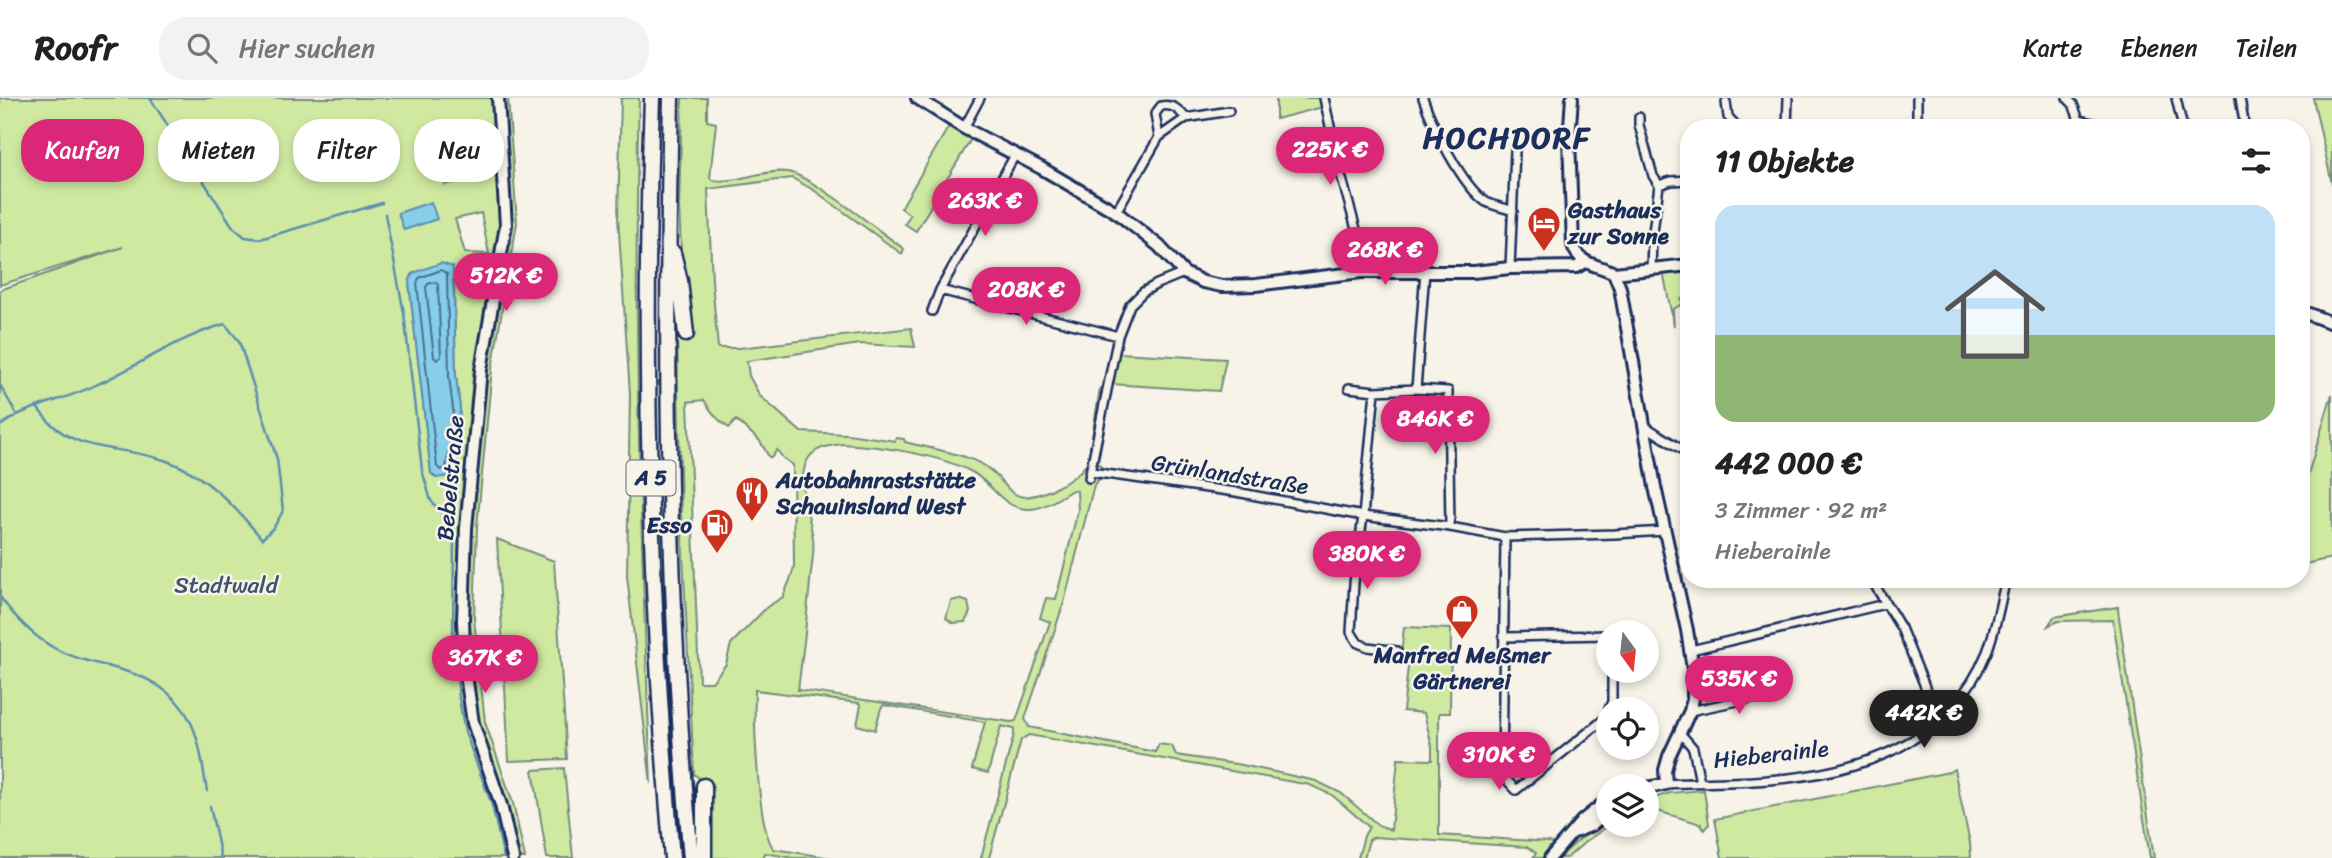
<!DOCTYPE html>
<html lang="de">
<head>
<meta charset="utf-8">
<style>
	body { margin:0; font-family:Sriracha,sans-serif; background:#f2f2f2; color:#222; height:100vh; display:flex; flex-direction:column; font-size:26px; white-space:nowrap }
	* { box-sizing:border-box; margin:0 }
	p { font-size:23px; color:#767676 }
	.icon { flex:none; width:38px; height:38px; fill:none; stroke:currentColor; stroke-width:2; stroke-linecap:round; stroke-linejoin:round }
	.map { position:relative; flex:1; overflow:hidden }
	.drawer { position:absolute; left:1680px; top:21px; width:630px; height:469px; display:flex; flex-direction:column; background:#fff; border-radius:28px; box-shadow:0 4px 10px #0003 }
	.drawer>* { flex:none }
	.banner { position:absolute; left:21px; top:21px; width:665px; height:63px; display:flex; gap:14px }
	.needle { width:46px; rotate:165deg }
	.controls { position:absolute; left:1596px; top:522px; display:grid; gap:14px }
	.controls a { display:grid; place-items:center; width:63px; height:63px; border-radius:50%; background:#fff; box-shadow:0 4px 10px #0003; font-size:35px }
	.price { position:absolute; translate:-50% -60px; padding:0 16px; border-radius:24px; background:#db2777; color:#fff; font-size:23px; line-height:46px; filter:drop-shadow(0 2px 4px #0008) }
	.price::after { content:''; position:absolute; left:50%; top:42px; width:21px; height:16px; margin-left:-10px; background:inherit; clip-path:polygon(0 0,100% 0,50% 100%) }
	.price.current { background:#222; color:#fff }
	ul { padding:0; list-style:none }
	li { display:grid; align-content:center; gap:14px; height:371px; padding:0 35px }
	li+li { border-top:2px solid #e0e0e0 }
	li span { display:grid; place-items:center; height:217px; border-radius:21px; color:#555 }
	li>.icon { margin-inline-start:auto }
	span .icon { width:126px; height:126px; fill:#fffc; stroke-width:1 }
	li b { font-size:30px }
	h2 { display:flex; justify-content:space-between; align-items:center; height:84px; padding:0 35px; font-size:30px }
	.tag { padding:0 24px; border-radius:28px; background:#fff; box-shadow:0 4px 10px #0003; font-size:24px; line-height:63px }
	.tag.current { background:#db2777; color:#fff }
	header { display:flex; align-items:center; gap:42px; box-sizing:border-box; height:98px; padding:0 35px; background:#fff; border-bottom:2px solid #e0e0e0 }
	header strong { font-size:33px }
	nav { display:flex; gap:38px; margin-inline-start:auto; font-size:24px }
	.search { width:490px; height:63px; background:#f2f2f2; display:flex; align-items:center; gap:18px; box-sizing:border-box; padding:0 24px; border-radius:28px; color:#767676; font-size:26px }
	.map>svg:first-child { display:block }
</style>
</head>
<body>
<header>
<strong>Roofr</strong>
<div class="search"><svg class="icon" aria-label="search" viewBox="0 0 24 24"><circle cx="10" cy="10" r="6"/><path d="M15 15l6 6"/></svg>Hier suchen</div>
<nav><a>Karte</a><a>Ebenen</a><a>Teilen</a></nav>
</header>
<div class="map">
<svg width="2332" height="760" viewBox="0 0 2332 760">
	<rect width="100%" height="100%" fill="#f7f3e8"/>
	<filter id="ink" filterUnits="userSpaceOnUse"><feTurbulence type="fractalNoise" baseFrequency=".0143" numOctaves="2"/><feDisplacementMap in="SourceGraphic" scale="14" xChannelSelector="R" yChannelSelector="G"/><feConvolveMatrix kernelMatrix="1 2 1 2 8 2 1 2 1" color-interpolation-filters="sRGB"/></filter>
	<g filter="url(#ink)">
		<path fill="#cfe9a0" stroke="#758c7f" stroke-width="2" fill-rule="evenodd" d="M0,0H491L496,67L444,87L499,74L493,0H508L517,125L492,271L477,429L474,521L485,624L513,705L525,760H0V192L123,149L0,187ZM481,115L489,156L465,155L455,121ZM454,181L456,278L460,310L436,380L431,375L409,184Z
			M621,0H639C632,229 642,458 651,686L627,478L630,296L618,119Z
			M682,0H707V23L716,25L710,80L712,82C736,86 762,71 787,74C809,76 883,136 904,151L902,156L815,93L792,80L708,91L712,183L718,250H739L911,230L915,249L860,246L747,263L749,278L760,298L801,334L848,336L895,343L896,340L904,341L905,344C928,350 956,354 978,364C1015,383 1002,414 1055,390C1068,384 1080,376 1088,364L1100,290L1110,292L1098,365L1103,371L1206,387L1312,409L1307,412L1276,405L1109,380L1098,382L1094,387L1065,501L1025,621L1029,629L1155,654L1159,646L1172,648L1176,657L1242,667L1316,683L1341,695L1378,727L1391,732L1398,661L1432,662V648L1424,615L1403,613L1409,560L1401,558L1404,529L1451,531L1450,615H1439V737L1550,744L1564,755L1580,741L1608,724V726H1611L1585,744L1567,760H1533L1536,755L1527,749L1374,739L1369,742L1364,760H1358L1364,738L1369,729L1332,697L1310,687L1029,637L1021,642L989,760H981L1014,636V631L1001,628L988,675L972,671L985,624L884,607L881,610L875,632L857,627L861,607L859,605L755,592C754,621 757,732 774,751L832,760H793L765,755L763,760H708L709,688L694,676L681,417L677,241L694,237L681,153L679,108ZM704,302C711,314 718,323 729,330L736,322L760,343L769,359H772L777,352L783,360L793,367L794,469L790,482L783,499L767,509L731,546L726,566L712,584H699L688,304ZM842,346C880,348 936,356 970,373C991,383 1001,410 1027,411C1043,412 1059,400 1072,392L1077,393L1078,412L1056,501L1046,500L1040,520L1050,524L1016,623L1011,624L798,592C803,556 807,520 810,484C811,470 815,454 813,440C810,418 797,388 806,365C812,350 827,348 842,346Z
			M1276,0H1321L1323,9L1276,21Z
			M2313,0H2332V86Z
			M949,28L971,41L916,133L905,126L910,117L901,110Z
			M1682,173L1689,184V201L1687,198L1681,201L1683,206L1673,211L1674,228L1663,174Z
			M1119,255L1226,261L1219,293L1111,286Z
			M2332,296V460L2301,467V400Z
			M497,441L554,463L567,661L509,663Z
			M959,501L968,504L970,514L965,524L953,525L946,520L951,503Z
			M2118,509V512L2154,760H2150L2113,522L2058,523L2048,528L2054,519Z
			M564,670L573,760H547L533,672Z
			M1954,671L1970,745L1971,760H1722L1715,721L1949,674Z
			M1704,692L1709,726L1705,732L1701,726L1647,710V702L1670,695Z"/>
		<path fill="#87cee8" stroke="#5c8eb1" stroke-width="2" d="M431,104L437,121L404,132L398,115Z
			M441,165L453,169L456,278L460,310L459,338L451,378L436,380L431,375L409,184L413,175Z"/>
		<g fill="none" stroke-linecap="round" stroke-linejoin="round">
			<path stroke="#466f95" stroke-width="2" d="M441,172L447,176L449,279L453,311L452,337L446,370L441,372L437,369L417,185L419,180Z
				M435,184L438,187L441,259L437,262L434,259L426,189L428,186Z"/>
			<path stroke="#5c8eb1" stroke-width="2.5" d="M150,0L233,129L245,139L260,141L382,105
				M385,116L404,215L422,372L431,403L441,414L452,419L454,441L453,535L459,600L465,634L492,707L504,760
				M0,287L17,317L0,328
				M17,317C43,305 72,299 98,286C141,266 180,239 225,226L239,243L277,361L283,413L274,429L262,441C236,410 206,376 167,363C116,345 71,359 37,309
				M0,499C14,518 33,538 54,550C99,574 149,565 183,611C200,634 202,666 207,693
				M210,708L221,760"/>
			<defs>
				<path id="street" d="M1324,0L1339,70L1356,131L1361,174
					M1423,0C1432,27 1462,88 1486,104C1494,108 1505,110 1513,113
					M2067,0L2073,6L2079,22L2117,30
					M2176,0L2183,30
					M2240,0L2245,30
					M1726,4L1728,19L1734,25V30
					M1639,19V27L1653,78L1659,87L1652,142L1651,172
					M964,30L980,0
					M1787,30L1788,0
					M1917,30V0
					M1159,39L1155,16L1161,8C1173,6 1178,11 1186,20
					M1659,87L1671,83L1689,82
					M1116,114L1159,39L1186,20L1229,13
					M1510,170L1515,53
					M940,192L1118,238
					M932,213L940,192L1015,57
					M1349,290L1375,293L1416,291L1425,173
					M1416,291L1448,293L1450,429
					M1375,293L1363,418L1354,485L1351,534L1358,545L1368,549L1397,553
					M1645,328L1689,356
					M1091,374L1236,394L1363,418L1450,429L1505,439L1615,436L1665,433
					M1089,380L1118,238L1130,207L1143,194L1157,186L1184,175
					M1505,439L1502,677L1516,692L1607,619L1608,615
					M1871,481L1901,530L1924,586L1936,627
					M1504,539L1608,537
					M1691,552L1885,506
					M1609,611L1612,603V572
					M1690,613L1781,594
					M1680,635L1693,650L1700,684
					M1666,686C1700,684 1734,685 1768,682C1861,675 1949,646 1987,554C1996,531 2000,505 2006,481"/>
				<path id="secondary" d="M498,0L506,127L481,272L466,430L463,523L465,570L473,625L501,707L513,760
					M917,0L964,30L1041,70L1116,114L1159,148L1184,175L1203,184L1222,188L1256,187L1361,174H1473L1510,170L1577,169L1585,164
					M1572,0L1569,41L1573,147C1580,168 1597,166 1614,175
					M1614,175L1620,190L1655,389L1687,532L1693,571V601L1690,613L1669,658L1665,672L1666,686L1647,690
					M1614,175L1689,167
					M2301,213L2332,225
					M1574,734L1592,727L1608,714
					M1550,760L1582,723L1608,702"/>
				<path id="highway" d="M652,0C642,253 650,508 672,760
					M671,0C665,253 667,508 691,760
					M673,155L680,183L686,236
					M704,760V688"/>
			</defs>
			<use href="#street" stroke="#1b2f5e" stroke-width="12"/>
			<use href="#secondary" stroke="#1b2f5e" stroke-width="16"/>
			<use href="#highway" stroke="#1b2f5e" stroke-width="19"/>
			<use href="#street" stroke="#f7f3e8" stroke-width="7"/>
			<use href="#secondary" stroke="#f7f3e8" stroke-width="10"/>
			<use href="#highway" stroke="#f7f3e8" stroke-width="14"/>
		</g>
	</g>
	<defs>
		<symbol id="hotel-pin" viewBox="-11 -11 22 30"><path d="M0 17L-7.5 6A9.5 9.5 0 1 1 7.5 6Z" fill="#c8321e" stroke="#f7f3e8"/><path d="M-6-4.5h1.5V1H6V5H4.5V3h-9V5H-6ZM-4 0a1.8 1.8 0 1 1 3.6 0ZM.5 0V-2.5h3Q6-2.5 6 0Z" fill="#fff"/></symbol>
		<symbol id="restaurant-pin" viewBox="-11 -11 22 30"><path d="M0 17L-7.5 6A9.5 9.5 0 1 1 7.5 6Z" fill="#c8321e" stroke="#f7f3e8"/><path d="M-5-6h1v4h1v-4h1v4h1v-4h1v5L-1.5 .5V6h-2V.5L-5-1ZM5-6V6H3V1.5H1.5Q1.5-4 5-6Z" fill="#fff"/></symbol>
		<symbol id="fuel-pin" viewBox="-11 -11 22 30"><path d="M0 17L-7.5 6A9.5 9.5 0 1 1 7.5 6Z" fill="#c8321e" stroke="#f7f3e8"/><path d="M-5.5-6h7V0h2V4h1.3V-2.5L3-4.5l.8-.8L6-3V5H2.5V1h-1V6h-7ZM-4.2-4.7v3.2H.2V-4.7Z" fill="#fff"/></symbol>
		<symbol id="shop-pin" viewBox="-11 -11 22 30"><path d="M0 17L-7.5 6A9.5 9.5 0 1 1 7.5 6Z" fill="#c8321e" stroke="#f7f3e8"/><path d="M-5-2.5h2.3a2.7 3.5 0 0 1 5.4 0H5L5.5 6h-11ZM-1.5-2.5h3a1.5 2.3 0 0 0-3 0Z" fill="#fff"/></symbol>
	</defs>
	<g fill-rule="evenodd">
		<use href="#hotel-pin" x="1525" y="106" width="38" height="52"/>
		<use href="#restaurant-pin" x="733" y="376" width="38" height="52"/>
		<use href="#fuel-pin" x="698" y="408" width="38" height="52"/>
		<use href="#shop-pin" x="1443" y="494" width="38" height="52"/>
	</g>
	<g text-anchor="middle" stroke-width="5" stroke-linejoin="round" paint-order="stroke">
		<rect fill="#f7f3e8" stroke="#5d6a87" stroke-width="2" x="626.5" y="362.5" width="49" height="35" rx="5"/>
		<g font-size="21" font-weight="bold" fill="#1b2f5e">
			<text x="651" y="387">A 5</text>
		</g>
		<g font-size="23" font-weight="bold" fill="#1b2f5e" stroke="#f7f3e8" text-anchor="start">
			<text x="1568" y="120">Gasthaus<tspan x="1568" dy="26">zur Sonne</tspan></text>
			<text x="776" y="390">Autobahnraststätte<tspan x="776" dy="26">Schauinsland West</tspan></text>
			<text x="692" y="435" text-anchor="end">Esso</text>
			<text x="1462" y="565" text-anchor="middle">Manfred Meßmer<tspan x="1462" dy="26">Gärtnerei</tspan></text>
		</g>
		<g font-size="23" fill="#1b2f5e" stroke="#f7f3e8">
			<text transform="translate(1230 376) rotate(9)" y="8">Grünlandstraße</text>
			<text transform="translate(450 380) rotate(-85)" y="8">Bebelstraße</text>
			<text transform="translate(1771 656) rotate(-6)" y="8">Hieberainle</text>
		</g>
		<g font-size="23" fill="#3f546b" stroke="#f7f3e8">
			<text x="226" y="495">Stadtwald</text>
		</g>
		<g font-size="30" font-weight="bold" letter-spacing="2" fill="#1b2f5e" stroke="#f7f3e8">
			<text x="1507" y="50">HOCHDORF</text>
		</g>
	</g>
</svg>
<div class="controls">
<a><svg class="needle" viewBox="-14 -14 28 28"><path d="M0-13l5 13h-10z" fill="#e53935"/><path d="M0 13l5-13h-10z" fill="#767676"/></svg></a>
<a><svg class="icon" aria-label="locate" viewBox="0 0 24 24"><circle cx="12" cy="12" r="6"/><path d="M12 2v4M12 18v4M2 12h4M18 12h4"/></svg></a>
<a><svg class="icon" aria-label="layers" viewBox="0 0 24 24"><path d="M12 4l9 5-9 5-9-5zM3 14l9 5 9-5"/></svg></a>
</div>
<b class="price" style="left:1330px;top:89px">225K €</b>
<b class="price" style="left:985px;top:140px">263K €</b>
<b class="price" style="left:1385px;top:189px">268K €</b>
<b class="price" style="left:506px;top:215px">512K €</b>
<b class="price" style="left:1026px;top:229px">208K €</b>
<b class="price" style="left:1435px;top:358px">846K €</b>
<b class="price" style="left:1367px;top:493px">380K €</b>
<b class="price" style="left:485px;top:597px">367K €</b>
<b class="price" style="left:1739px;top:618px">535K €</b>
<b class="price current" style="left:1924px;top:652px">442K €</b>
<b class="price" style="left:1499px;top:694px">310K €</b>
<div class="banner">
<a class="tag current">Kaufen</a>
<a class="tag">Mieten</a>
<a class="tag">Filter</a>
<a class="tag">Neu</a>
</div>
<section class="drawer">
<h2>11 Objekte<svg class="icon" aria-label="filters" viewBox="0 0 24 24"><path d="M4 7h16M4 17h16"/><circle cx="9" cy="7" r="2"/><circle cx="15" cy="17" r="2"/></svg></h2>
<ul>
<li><span style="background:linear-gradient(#bfe0f5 60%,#8fb573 0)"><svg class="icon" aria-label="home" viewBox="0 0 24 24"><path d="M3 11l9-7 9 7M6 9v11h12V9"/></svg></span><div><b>442 000 €</b><p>3 Zimmer · 92 m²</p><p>Hieberainle</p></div></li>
</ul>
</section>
</div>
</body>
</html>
